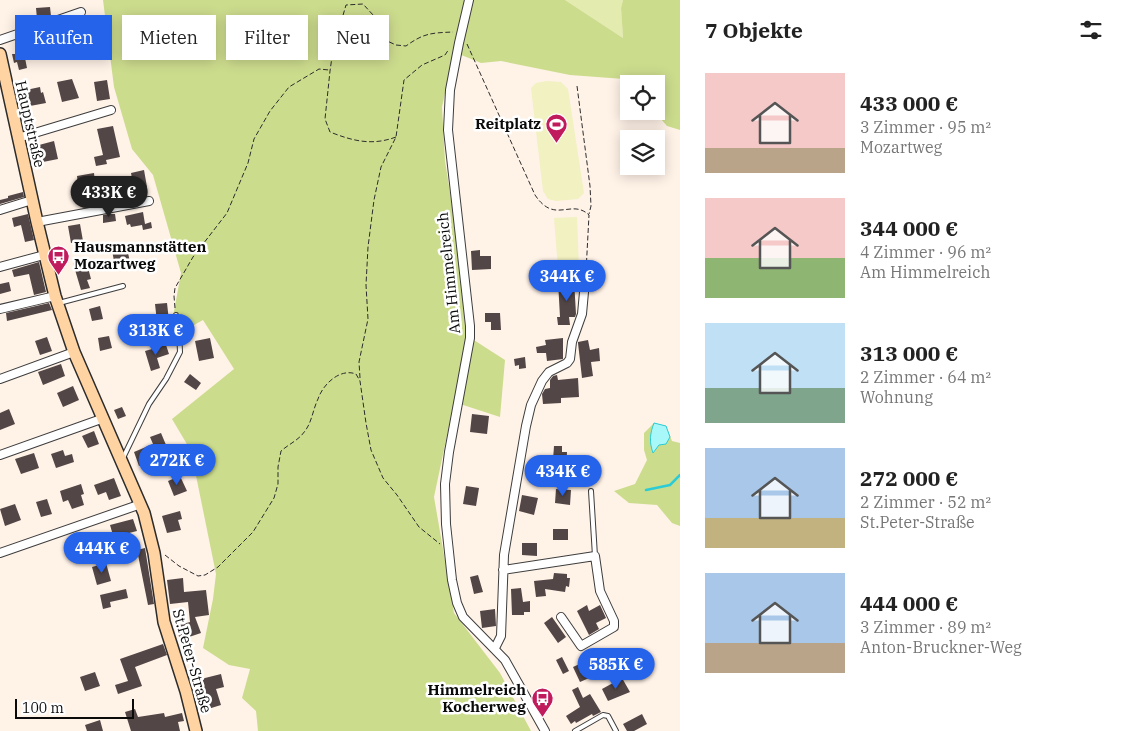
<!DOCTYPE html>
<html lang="de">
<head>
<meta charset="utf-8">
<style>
	body { margin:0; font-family:"IBM Plex Serif",serif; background:#f2f2f2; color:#222; height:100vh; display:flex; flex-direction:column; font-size:19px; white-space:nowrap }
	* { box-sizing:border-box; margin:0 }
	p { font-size:16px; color:#767676 }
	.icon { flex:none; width:28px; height:28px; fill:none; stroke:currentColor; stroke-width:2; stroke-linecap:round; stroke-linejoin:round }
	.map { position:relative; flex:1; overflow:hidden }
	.drawer { display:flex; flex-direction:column; background:#fff; width:450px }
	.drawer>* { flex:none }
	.top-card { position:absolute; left:15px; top:15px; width:475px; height:45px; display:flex; gap:10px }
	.fabs { position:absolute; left:620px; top:75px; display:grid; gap:10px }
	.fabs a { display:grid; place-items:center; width:45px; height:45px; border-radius:0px; background:#fff; box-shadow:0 2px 12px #0003; font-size:25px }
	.scale { position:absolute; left:15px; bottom:12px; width:119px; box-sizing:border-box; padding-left:5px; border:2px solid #0a0a0a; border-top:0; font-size:14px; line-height:18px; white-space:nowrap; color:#0a0a0a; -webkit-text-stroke:4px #fff; paint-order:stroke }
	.price { position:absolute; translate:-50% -42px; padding:0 11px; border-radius:18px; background:#2563eb; color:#fff; font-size:16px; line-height:32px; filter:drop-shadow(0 1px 2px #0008) }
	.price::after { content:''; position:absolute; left:50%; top:30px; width:15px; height:11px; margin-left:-8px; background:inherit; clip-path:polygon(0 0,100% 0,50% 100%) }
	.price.current { background:#222; color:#fff }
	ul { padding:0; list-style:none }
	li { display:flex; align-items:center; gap:15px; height:125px; padding:0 25px }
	li span { display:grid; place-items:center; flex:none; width:140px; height:100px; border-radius:0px; color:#555 }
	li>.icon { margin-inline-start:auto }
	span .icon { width:60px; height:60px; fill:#fffc; stroke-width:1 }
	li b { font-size:21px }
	h2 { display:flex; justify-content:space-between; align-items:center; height:60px; padding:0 25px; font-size:21px }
	.chip { padding:0 18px; border-radius:0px; background:#fff; box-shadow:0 2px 12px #0003; font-size:18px; line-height:45px }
	.chip.current { background:#2563eb; color:#fff }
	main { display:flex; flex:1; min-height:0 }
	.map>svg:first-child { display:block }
</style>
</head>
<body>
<main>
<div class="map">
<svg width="680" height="731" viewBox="0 0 680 731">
	<rect width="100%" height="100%" fill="#fff2e7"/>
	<path fill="#e3ebaf" d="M565,0H623L621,8L623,38Z"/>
	<path fill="#ccdc8d" d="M103,0H565L623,38L621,8L623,0H680V130L667,126L654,111H656V84H629L624,79L570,75L501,61L481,63L454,52L442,107L445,161L457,237L466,335L505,360L500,417L454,402L434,497L454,613L500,673L531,731H258L256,711L242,698L250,669L229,665L203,648L213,599L216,574L191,451L172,419L234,369L203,320L169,339L181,273L153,175L132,149L114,87Z
		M654,423L666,426L672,441L680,443V526L672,523L657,505L629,503L614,491L635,484L647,460L644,450V433Z"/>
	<path fill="#f1f1c1" d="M547,81L561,82L568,89L584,193L578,199L556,201L548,199L543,191L531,88L536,83Z
		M577,217L579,267L558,268L554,218Z"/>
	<path fill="#a8f8fa" stroke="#2bccd5" d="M654,423L666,426L670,437L666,444L659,445L653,453C649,442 650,433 654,423Z"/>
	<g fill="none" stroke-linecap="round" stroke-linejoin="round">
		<path stroke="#2bccd5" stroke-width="2.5" d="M646,490L670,485L680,475"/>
	</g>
	<path fill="#534646" d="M50,7L51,16L37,19L36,8Z
		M97,31L98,51L84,52V32Z
		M52,34L53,58L42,59L41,51H38L37,40H39L38,36Z
		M23,48L27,68L19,70L17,62L14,63L12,54H15V50Z
		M72,79L79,98L62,102L57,82Z
		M107,80L110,99L97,101L94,82Z
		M40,87L41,93L43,92L46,103L30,106L26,90Z
		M113,126L120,157L106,160L107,164L96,166L94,157L103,155L97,129Z
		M54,141L58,159L43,162L39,145Z
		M144,170L147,187L134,190L131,173Z
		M94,173L95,183L78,185L77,176Z
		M23,192L24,197L0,204V200L8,198V196Z
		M143,212L145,224L151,222L152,228L143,230L142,225L131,227L130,224L127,225L125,216Z
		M28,214L34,240L25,242L21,225L14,227L12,218Z
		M110,214H115L116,221L103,223V215Z
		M80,224L83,241L71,243L68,226Z
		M127,248L131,267L116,270L112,251Z
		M480,250V256H491V269L472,270L471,251Z
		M86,260L91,279L87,280L90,288L81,290L73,263Z
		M39,262L46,292L34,295L29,274L14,277L12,270Z
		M574,280L576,314L575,317H569L570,325H558L557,317H560L558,281Z
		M9,282L11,291L0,294V284Z
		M49,303L52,310L7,321L6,313Z
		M167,303L169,321L157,322L155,304Z
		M100,306L103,319L92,321L89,309Z
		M485,313H500L501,330H491V322H485Z
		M109,336L112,348L100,351L98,338Z
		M47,337L52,351L40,355L35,341Z
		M210,338L214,358L199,361L195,341Z
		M563,338V359L547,361L546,353H537L536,347L546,345L545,340Z
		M588,340L590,350L599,348L600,361L591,362L593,376L582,378L578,343V342Z
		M166,345L169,354L157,358L160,368L151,371L145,351Z
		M525,357L526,368L519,369V365L515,366L514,359Z
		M61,364L65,376L43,385L38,372Z
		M190,374L201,383L196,390L184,382Z
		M557,375L558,380L578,378L579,397L561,398V403L543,404L542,394L545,389L550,388V380L553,376Z
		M73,386L79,400L63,407L57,393Z
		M122,407L126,416L118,419L114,410Z
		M9,409L15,424L0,430V413Z
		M472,414L489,416L487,434L470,432Z
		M94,431L99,444L88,448L82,436Z
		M161,433L169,452L139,466L134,452L153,444L150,437Z
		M554,446H562V452H567L566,474H558L559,461L553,460Z
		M63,450L65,456L72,454L74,462L56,468L51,454Z
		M34,453L39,468L21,474L15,459Z
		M180,476L187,491L174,496L168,481Z
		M114,478L121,496L109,500L106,492L98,495L94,485Z
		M81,484L84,494L81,495L84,505L72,509L68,500L63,502L60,491Z
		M466,486L479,488L476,506L463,504Z
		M556,489L571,490L570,505L555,503Z
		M522,495L538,498L534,515L519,511Z
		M47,499L52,514L41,517L36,502Z
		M15,504L21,520L5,526L0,509Z
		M180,511L182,519L178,520L181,530L167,533L162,516Z
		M133,519L137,531L125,534L131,556L120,559L110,525Z
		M553,529H568V540H553Z
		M522,543H537V556L522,555Z
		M145,548L154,604L148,605L137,550Z
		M106,563L111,581L97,585L92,567Z
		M554,573L567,574V578H570L569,587L566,586L565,592L545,589L546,596L536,597L534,581L553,579Z
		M478,575L483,592L474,594L470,577Z
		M183,578L184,592L206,590L209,615L195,617L201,633L180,640L176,626L190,622L188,602L170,604L167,580Z
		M521,588L523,602L530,601V612H524V615H512L511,589Z
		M126,589L128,598L110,602L111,607L103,609L100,595Z
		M587,605L589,611L600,605L606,618L596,623L599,629L589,635L577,611Z
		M495,609L496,626L482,628L480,611Z
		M552,617L566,637L558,643L544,623Z
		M163,644L167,655L135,667L142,686L118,694L115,685L128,681L120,659Z
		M562,657L569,671L563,674L556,660Z
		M588,660L596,675L580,682L573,667Z
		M95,672L100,686L85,691L80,677Z
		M221,674L224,687L216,689L221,705L208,709L202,688L196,690L192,679L200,676L201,679Z
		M622,678L630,692L608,701L602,689Z
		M578,687L583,698L590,694L601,712L593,716L592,714L576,723L575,721L571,724L566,716L580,707L572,690Z
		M135,709L138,717L164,713L165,717L182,713L184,721L178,722L180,731H131L125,712Z
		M642,714L647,724L634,731H627L623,724Z
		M100,720L103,731H87L85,725Z"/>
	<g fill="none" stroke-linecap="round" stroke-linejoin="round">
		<defs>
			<path id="service" d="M59,303L123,286
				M123,458L149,404L166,379L180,352L179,331L176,315
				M591,491L595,556
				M575,731L603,715L608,716L616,731"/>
			<path id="minor" d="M469,0L459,43L450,90L448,130L470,326V338L449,452L445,484L446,524L452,580L457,603L463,617L505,660L545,731
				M0,40L81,12
				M18,138L111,110
				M0,210L32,200
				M37,222L149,201
				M0,267L44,255
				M0,309L55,296
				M0,379L74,352
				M0,455L104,418
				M0,553L141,504
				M503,570L595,556L600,591L614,621V627L581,646L561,617
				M495,648L501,636L504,555L526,426L531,405L542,381L549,372L567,363L570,359L572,342L582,314L585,281"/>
			<path id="secondary" d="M0,54L37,222L55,296L74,352L144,513L154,553L164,622L186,691L196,731"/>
		</defs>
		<use href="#service" stroke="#3d3d3d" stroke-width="6"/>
		<use href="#minor" stroke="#3d3d3d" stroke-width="10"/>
		<use href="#secondary" stroke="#2c2c2c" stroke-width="14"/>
		<path stroke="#2c2c2c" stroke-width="1" stroke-dasharray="5 2.5" stroke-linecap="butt" d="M467,44L535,195C555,225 571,198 589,215L586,272
			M577,86L590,186L591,206L589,214
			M396,137C372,146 353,141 330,132L325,119L330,71L333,50L346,5L363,4L374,16L385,40L396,45L406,46C424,33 431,33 453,32
			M175,308L174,296L175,288L193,257L227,213L248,163L254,139L270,111L289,87L319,69L329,70
			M360,378L359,362L368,319L366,285L368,247L374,200L381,167L396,137L404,80L422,65L445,55L449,49
			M165,555L179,566L198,576L205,575L218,567L253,532L274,498L278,484V467L281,451C289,444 299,440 305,431C312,422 313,409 318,399C323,384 340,368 356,374L360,381L366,423L371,450L383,478L397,495L419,527L440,544"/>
		<use href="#service" stroke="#fff" stroke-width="4"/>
		<use href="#minor" stroke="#fff" stroke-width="8"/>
		<use href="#secondary" stroke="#ffd4a2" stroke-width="11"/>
	</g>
	<defs>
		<symbol id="stadium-pin" viewBox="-11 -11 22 30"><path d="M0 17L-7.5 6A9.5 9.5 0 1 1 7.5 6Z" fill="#c01b5d" stroke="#fff"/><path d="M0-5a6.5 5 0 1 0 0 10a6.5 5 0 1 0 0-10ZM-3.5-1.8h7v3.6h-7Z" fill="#fff"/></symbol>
		<symbol id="bus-pin" viewBox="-11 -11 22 30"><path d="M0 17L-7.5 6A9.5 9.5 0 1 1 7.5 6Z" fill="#c01b5d" stroke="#fff"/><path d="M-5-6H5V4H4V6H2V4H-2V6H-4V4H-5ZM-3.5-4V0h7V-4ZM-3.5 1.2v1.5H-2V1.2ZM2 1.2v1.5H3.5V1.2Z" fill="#fff"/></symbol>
	</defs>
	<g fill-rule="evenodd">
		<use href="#stadium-pin" x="544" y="112" width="25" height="34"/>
		<use href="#bus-pin" x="46" y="244" width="25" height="34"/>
		<use href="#bus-pin" x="530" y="686" width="25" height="34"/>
	</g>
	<g text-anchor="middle" stroke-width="5" stroke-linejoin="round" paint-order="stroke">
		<g font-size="15" fill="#0a0a0a" stroke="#fff">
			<text transform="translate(30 124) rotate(77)" y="5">Hauptstraße</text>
			<text transform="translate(449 273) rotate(-96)" y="5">Am Himmelreich</text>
			<text transform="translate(192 661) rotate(74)" y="5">St.Peter-Straße</text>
		</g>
		<g font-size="15" font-weight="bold" fill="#0a0a0a" stroke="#fff" text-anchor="end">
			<text x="541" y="129">Reitplatz</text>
			<text x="74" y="252" text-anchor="start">Hausmannstätten<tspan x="74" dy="17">Mozartweg</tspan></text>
			<text x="526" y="695">Himmelreich<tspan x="526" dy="17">Kocherweg</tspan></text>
		</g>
	</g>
</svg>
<div class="fabs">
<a><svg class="icon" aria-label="locate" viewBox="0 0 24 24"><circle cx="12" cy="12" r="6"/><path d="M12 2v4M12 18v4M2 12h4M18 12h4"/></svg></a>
<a><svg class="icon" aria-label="layers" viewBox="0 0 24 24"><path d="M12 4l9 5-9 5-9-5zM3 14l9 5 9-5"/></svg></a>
</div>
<div class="scale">100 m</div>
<b class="price current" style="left:109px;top:218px">433K €</b>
<b class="price" style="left:567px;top:302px">344K €</b>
<b class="price" style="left:156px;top:356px">313K €</b>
<b class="price" style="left:177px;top:486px">272K €</b>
<b class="price" style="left:563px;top:497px">434K €</b>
<b class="price" style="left:102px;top:574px">444K €</b>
<b class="price" style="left:616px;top:690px">585K €</b>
<div class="top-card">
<a class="chip current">Kaufen</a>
<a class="chip">Mieten</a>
<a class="chip">Filter</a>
<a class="chip">Neu</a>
</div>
</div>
<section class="drawer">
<h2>7 Objekte<svg class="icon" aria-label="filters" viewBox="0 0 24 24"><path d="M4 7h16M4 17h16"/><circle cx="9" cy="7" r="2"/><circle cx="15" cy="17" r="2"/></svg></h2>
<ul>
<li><span style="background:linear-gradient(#f6c9c9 75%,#b9a48a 0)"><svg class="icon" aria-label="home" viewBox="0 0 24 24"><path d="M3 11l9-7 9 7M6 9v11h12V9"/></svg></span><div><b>433 000 €</b><p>3 Zimmer · 95 m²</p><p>Mozartweg</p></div></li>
<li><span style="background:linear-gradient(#f6c9c9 60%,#8fb573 0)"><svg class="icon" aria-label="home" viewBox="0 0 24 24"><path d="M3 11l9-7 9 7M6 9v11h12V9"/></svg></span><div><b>344 000 €</b><p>4 Zimmer · 96 m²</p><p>Am Himmelreich</p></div></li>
<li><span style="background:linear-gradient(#bfe0f5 65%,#7fa58c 0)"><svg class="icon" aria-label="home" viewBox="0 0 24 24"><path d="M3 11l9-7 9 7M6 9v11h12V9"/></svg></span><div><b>313 000 €</b><p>2 Zimmer · 64 m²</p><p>Wohnung</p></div></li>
<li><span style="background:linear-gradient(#a9c7e8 70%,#c2b280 0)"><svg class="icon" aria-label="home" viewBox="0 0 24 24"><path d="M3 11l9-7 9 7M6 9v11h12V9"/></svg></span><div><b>272 000 €</b><p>2 Zimmer · 52 m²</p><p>St.Peter-Straße</p></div></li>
<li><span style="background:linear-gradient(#a9c7e8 70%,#b9a48a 0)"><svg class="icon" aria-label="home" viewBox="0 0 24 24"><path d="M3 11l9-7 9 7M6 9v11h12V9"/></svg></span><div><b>444 000 €</b><p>3 Zimmer · 89 m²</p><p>Anton-Bruckner-Weg</p></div></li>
</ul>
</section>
</main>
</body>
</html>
